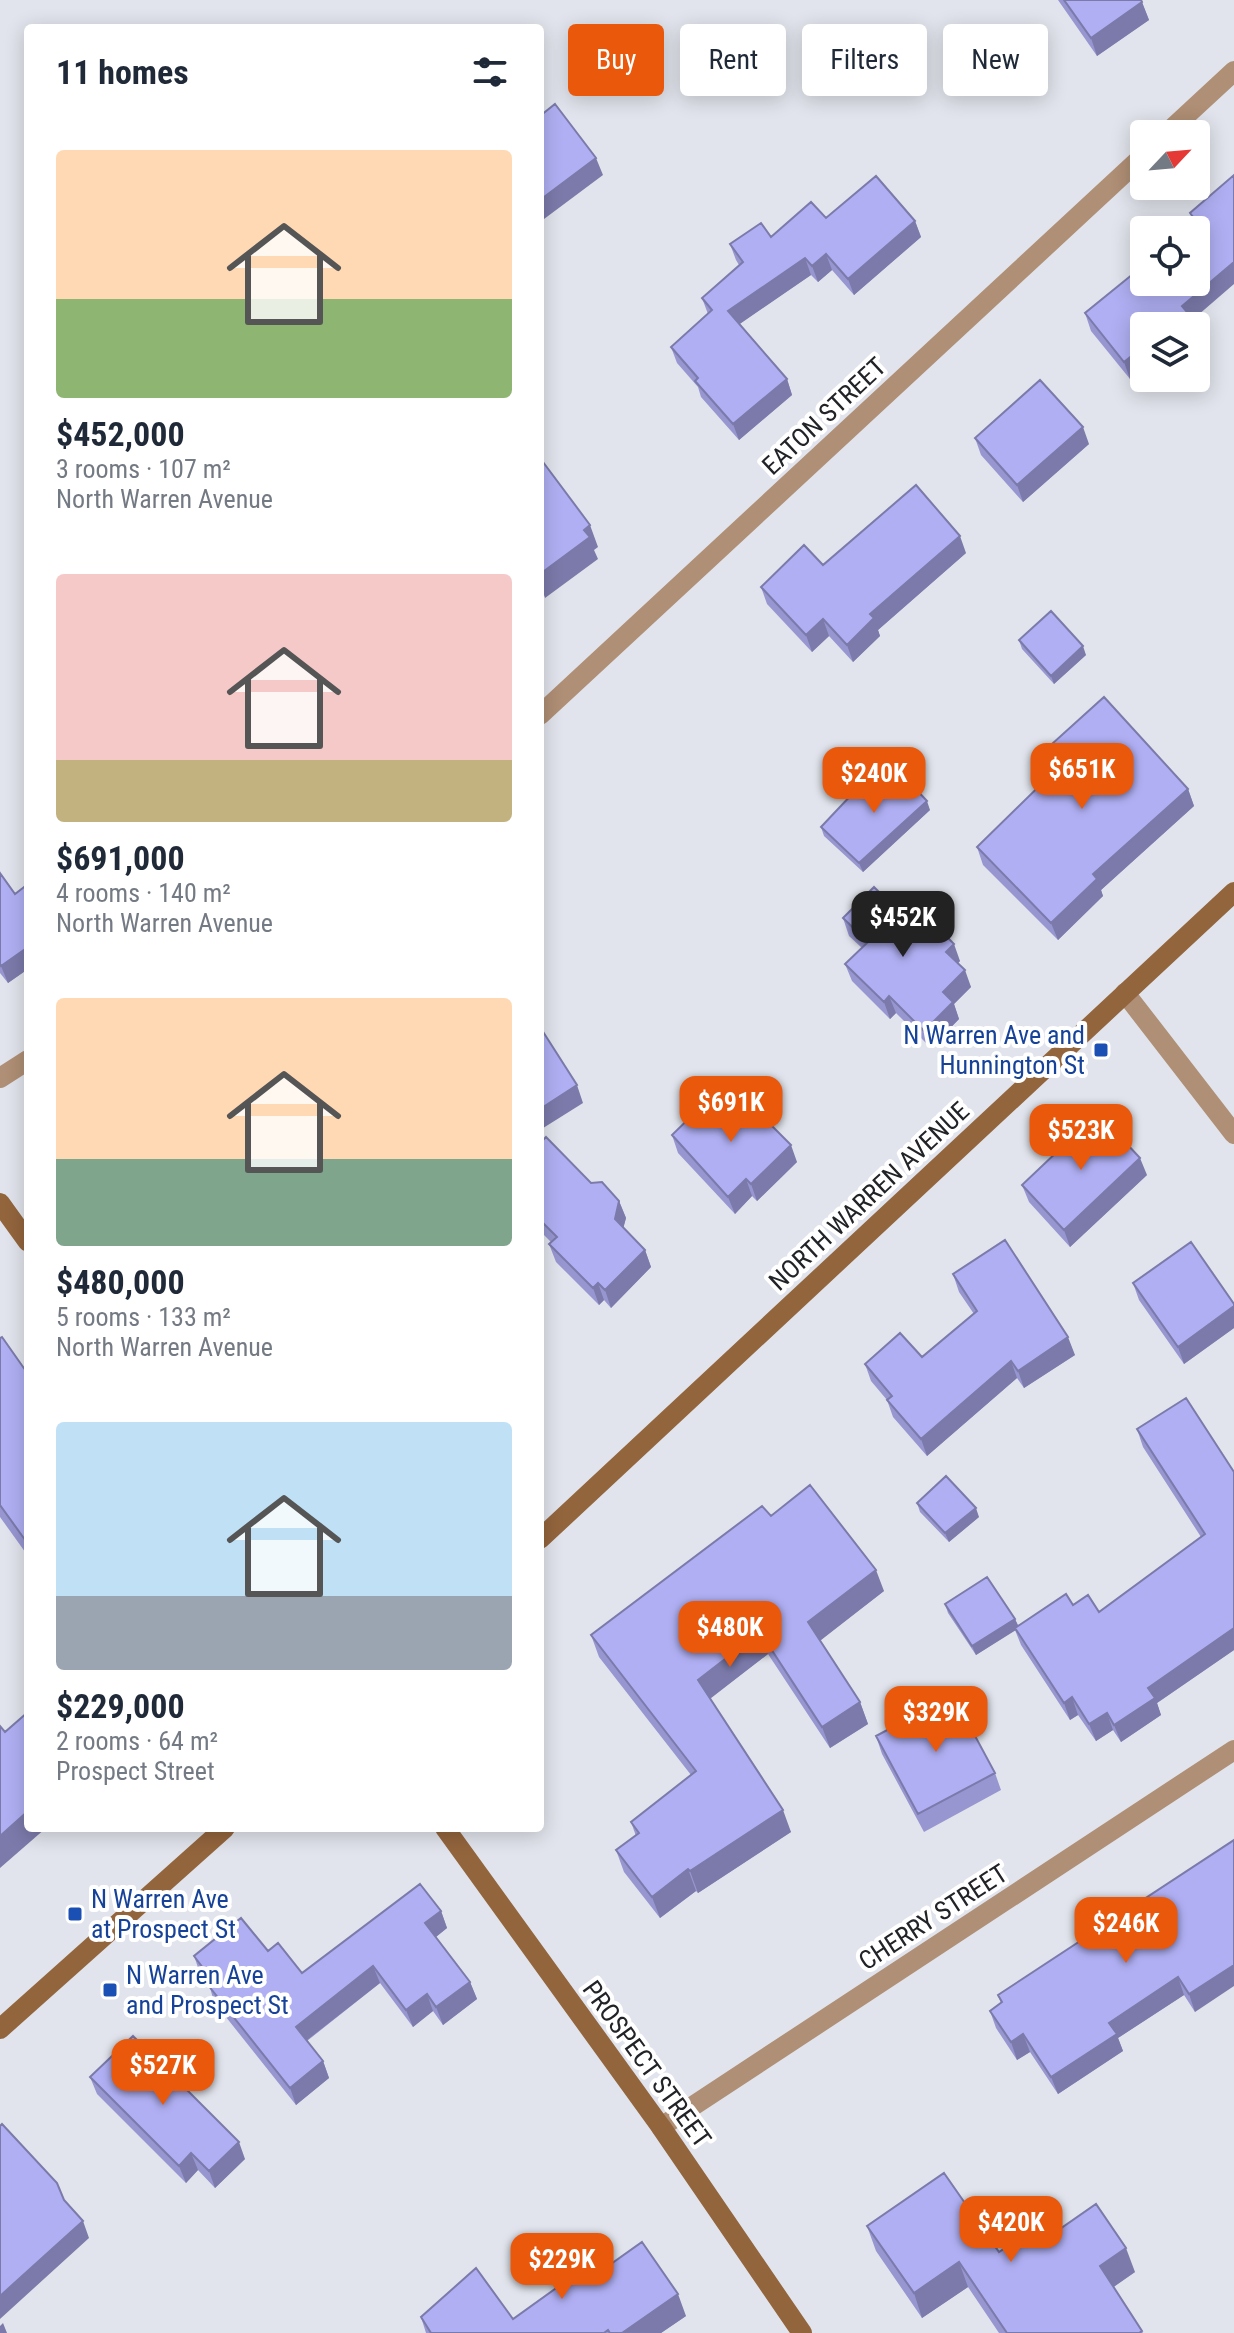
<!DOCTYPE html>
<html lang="en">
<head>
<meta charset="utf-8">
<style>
	body { margin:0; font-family:"Roboto Condensed",sans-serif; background:#f2f2f3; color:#1f2937; height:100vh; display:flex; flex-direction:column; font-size:30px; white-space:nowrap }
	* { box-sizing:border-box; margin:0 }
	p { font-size:26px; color:#747a83 }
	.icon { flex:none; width:44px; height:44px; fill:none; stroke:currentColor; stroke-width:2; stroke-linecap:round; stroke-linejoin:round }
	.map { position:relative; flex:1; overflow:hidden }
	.details { position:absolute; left:24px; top:24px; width:520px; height:1808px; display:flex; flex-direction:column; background:#fff; border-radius:8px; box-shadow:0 4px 20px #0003 }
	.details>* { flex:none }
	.banner { position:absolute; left:568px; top:24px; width:546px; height:72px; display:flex; gap:16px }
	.needle { width:52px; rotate:64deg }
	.buttons { position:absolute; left:1130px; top:120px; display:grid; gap:16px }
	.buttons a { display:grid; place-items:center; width:80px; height:80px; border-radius:8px; background:#fff; box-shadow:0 4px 20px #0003; font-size:40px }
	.price { position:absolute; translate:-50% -68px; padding:0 18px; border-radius:16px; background:#ea580c; color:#fff; font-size:26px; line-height:52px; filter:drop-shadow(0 2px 4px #0008) }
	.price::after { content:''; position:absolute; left:50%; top:48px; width:24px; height:18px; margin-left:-12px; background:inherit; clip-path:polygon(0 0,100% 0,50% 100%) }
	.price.active { background:#222; color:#fff }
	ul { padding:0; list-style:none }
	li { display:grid; align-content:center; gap:16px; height:424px; padding:0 32px }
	li span { display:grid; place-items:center; height:248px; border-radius:8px; color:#555 }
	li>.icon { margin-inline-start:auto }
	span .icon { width:144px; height:144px; fill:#fffc; stroke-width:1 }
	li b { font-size:34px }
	h2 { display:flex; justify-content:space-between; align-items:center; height:96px; padding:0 32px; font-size:34px }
	.tag { padding:0 28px; border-radius:8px; background:#fff; box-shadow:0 4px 20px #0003; font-size:28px; line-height:72px }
	.tag.active { background:#ea580c; color:#fff }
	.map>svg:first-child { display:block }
</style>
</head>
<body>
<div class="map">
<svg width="1234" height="2333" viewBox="0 0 1234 2333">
	<rect width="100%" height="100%" fill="#e1e4ec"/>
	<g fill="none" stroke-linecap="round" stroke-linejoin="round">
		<path stroke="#af8f75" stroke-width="20" d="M1166,134L1234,71
			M540,715L1144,155
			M1125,993L1234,1134
			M0,1078L28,1060
			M661,2127L1234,1750"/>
		<path stroke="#93653d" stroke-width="20" d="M0,1203L28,1242
			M540,1539L1234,892
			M445,1828L661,2127L802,2333
			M0,2029L225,1828"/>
	</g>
	<path fill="#9796d1" d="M1058,0H1141L1149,20L1097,56Z
		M1234,175L1190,322L1192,326H1144V368L1130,379L1091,331L1085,313L1194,225L1190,213Z
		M915,221L921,237L854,295L832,270L818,282L811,275L739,324L787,379L792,395L739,440L701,397L698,387L677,363L671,347L708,314L702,298L739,265L736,260L730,244L771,237Z
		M975,438L1089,444L1023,502L981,455Z
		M966,553L878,630L880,636L853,662L829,636L812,652L767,604L761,587L823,565Z
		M1019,640L1086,655L1054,684L1022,649Z
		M1053,743L1188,789L1194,806L1101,890L1103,896L1058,940L983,865L977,847L1062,764L1059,761Z
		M864,797L930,810L863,872L824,836L821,827Z
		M0,873L15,894L28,884V969L8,983L0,973Z
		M843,918L909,922L960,961L958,963L971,987L954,1004L959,1019L931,1048L896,1013L890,1019L852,981L845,964L862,948L849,936Z
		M720,1112L797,1162L757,1201L752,1196L735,1214L678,1153L672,1135Z
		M540,1143L591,1183L619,1201L626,1218L623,1228L645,1250L651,1267L611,1308L604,1300L599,1305L556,1262L549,1244L551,1242L540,1231Z
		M1147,1175L1070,1247L1029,1202L1022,1185Z
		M953,1274L1075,1355L1024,1388L1017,1378L927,1456L893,1417L887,1400L871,1381L865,1364L922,1357L974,1314L959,1292Z
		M1133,1283L1234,1304V1328L1184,1364L1139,1300Z
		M0,1338L28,1374V1556L0,1517Z
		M1137,1429L1234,1472V1650L1157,1703L1161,1715L1121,1742L1113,1730L1096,1741L1078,1715L1070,1720L1021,1645L1015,1630L976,1655L948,1613L945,1604L1015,1619L1018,1625L1073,1605L1099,1612L1201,1537L1143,1447Z
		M917,1503L979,1517L949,1542L920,1512Z
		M771,1516L884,1591L820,1640L860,1702L868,1724L830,1748L768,1654L710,1698L791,1832L698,1893L696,1891L660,1918L624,1872L616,1850L636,1836L631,1822L691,1775L599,1657L591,1635Z
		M876,1736L995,1773L1001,1790L924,1832L882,1754Z
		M1234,1840L1195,2012L1184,1995L1118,2038L1123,2051L1058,2094L1030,2052L1017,2060L996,2028L990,2011L1001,2003L998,1995Z
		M441,1911L447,1928L436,1937L470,1982L477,1999L443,2025L433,2011L413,2027L380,1983L307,2041L323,2061L329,2078L296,2105L214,2002L209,1984L200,1973L194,1956L268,1951L302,1973Z
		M90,2077L245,2159L215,2188L198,2170L186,2183L97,2094Z
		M867,2226L999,2252L1044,2240L1135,2272L1113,2287L1143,2333H999L968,2287L922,2318L876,2251Z
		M608,2266L686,2316L661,2333H426L421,2317L513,2319Z"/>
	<path fill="#7b7aaa" d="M1142,2L1149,20L1097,56L1091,38Z
		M596,158L603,175L540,222V200Z
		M915,221L921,237L854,295L848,279Z
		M826,254L832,270L818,282L812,266Z
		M805,258L811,275L734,328L728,311Z
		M1234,262V284L1190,322L1192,326H1169L1182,306Z
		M1144,346V368L1130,379L1124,362Z
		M787,379L792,395L739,440L733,424Z
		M1083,427L1089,444L1023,502L1017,485Z
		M590,525L598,547L594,550L598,559L545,598L540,583V574Z
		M960,536L966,553L878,630L880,636L853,662L847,645L870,614Z
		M823,619L829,636L812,652L806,635Z
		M1083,646L1086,655L1054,684L1051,676Z
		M1188,789L1194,806L1101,890L1103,896L1058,940L1051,923L1093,874Z
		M927,801L930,810L863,872L859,863Z
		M954,944L960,961L952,969L946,952Z
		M28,947V969L8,983L1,966Z
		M965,970L971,987L954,1004L959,1019L931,1048L924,1031L943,992Z
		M889,996L896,1013L890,1019L884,1002Z
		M577,1085L583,1103L540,1130V1109Z
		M791,1145L797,1162L757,1201L751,1184Z
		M1140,1158L1147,1175L1070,1247L1064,1230Z
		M746,1179L752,1196L735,1214L728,1197Z
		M619,1201L626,1218L621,1237L615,1219Z
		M645,1250L651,1267L611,1308L605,1290Z
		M598,1283L604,1300L599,1305L593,1288Z
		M1234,1306V1328L1184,1364L1178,1347Z
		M1068,1337L1075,1355L1024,1388L1018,1371Z
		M1011,1361L1017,1378L927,1456L921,1439Z
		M976,1508L979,1517L949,1542L945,1533Z
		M876,1570L884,1591L816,1644L808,1622Z
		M1015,1619L1019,1628L976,1655L972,1646Z
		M1234,1628V1650L1157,1703L1161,1715L1121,1742L1114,1725L1148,1688Z
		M760,1632L768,1654L706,1702L698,1680Z
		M1072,1697L1078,1715L1070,1720L1064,1703Z
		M860,1702L868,1724L830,1748L822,1727Z
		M1107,1713L1113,1730L1096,1741L1089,1724Z
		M783,1810L791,1832L698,1893L690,1871Z
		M28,1811V1828H46L0,1868V1836Z
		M688,1869L696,1891L660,1918L652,1897Z
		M441,1911L447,1928L432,1940L425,1923Z
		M1234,1965V1986L1195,2012L1189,1994Z
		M373,1966L380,1983L302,2044L296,2027Z
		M1178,1977L1184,1995L1118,2038L1123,2051L1058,2094L1051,2077L1109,2023Z
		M470,1982L477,1999L443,2025L436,2007Z
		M427,1994L433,2011L413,2027L406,2010Z
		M1023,2034L1030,2052L1017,2060L1011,2042Z
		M323,2061L329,2078L296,2105L290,2088Z
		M239,2142L245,2159L215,2188L209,2171Z
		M191,2153L198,2170L186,2183L179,2166Z
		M83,2221L89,2238L0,2319V2296Z
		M1126,2248L1135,2272L1108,2291L1100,2266Z
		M959,2262L968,2287L922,2318L914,2293Z
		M678,2294L686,2316L661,2333H622Z
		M3,2323L7,2333H0V2326Z"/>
	<path fill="#b0aff3" stroke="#7b7aaa" stroke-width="2" d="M1064,0H1141L1142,2L1091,38Z
		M555,104L596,158L540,200V116Z
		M1234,175V262L1182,306L1187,312L1169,326H1144V346L1124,362L1085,313L1144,265V282H1196V230H1187L1197,222L1190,213Z
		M876,176L915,221L848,279L826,254L812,266L805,258L728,311L787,379L733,424L695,381L698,378L671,347L712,310L702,298L743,262L730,244L761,223L771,237L811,202L826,218Z
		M1040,380L1083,427L1017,485L975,438Z
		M540,458L590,525L584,530L590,537L540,574Z
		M916,485L960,536L870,614L874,618L847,645L823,619L806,635L761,587L804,545L823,565Z
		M1051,611L1083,646L1051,676L1019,640Z
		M1104,697L1188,789L1093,874L1097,879L1051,923L977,847L1067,759L1053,743Z
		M896,768L927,801L859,863L821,827L856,790L864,797Z
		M0,873L15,894L28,884V947L1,966L0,964Z
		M874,887L909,922L920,910L954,944L946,952L965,970L943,992L953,1002L924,1031L889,996L884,1002L845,964L868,942L843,918Z
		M540,1027L577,1085L540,1109Z
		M734,1099L752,1117L758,1112L791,1145L751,1184L746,1179L728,1197L672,1135L708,1100L720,1112Z
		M1098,1113L1140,1158L1064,1230L1022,1185Z
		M546,1137L591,1183L602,1182L619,1201L615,1219L645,1250L605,1290L598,1283L593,1288L549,1244L557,1237L540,1220V1143Z
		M1005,1240L1068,1337L1018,1371L1011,1361L921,1439L887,1400L892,1396L865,1364L900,1333L922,1357L977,1311L953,1274Z
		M1191,1242L1234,1304V1306L1178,1347L1133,1283Z
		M2,1337L28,1374V1544L0,1505V1338Z
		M1186,1398L1234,1472V1628L1148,1688L1155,1698L1114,1725L1107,1713L1089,1724L1072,1697L1064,1703L1015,1628L1066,1594L1073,1605L1088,1595L1099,1612L1205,1534L1137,1429Z
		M946,1476L976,1508L945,1533L917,1503Z
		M810,1485L876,1570L808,1622L860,1702L822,1727L760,1632L698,1680L783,1810L690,1871L688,1869L652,1897L616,1850L639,1833L631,1822L696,1771L591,1635L762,1506L771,1516Z
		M987,1577L1015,1619L972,1646L945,1604Z
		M953,1695L995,1773L918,1814L876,1736Z
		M28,1712V1811L0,1836V1726L5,1732Z
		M1234,1840V1965L1189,1994L1178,1977L1109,2023L1117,2034L1051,2077L1023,2034L1011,2042L990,2011L1002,2002L998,1995Z
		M420,1884L441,1911L425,1923L470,1982L436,2007L427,1994L406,2010L373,1966L296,2027L323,2061L290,2088L208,1985L213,1981L194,1956L241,1918L268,1951L278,1943L302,1973Z
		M133,2036L239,2142L209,2171L191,2153L179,2166L90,2077Z
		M2,2124L57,2183L64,2200L83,2221L0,2296V2126Z
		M944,2173L999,2252L1036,2227L1044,2240L1096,2204L1126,2248L1100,2266L1142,2331L1139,2333H1007L959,2262L914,2293L867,2226Z
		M642,2242L678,2294L622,2333H610L608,2330L604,2333H431L421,2317L476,2268L513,2319L601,2256L608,2266Z"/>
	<g fill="#1a4fb4" stroke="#fff" stroke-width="3">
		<rect x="1093" y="1042" width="16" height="16" rx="4"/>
		<rect x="67" y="1906" width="16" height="16" rx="4"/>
		<rect x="102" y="1982" width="16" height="16" rx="4"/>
	</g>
	<g text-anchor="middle" stroke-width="8" stroke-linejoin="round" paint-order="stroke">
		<g font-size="26" fill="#212326" stroke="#fff">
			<text transform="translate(824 416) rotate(-43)" y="9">EATON STREET</text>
			<text transform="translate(869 1196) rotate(-43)" y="9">NORTH WARREN AVENUE</text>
			<text transform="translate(933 1917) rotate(-33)" y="9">CHERRY STREET</text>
			<text transform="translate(647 2064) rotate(54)" y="9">PROSPECT STREET</text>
		</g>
		<g font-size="26" fill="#164399" stroke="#fff" text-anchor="start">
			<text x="1085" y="1044" text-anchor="end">N Warren Ave and<tspan x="1085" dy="30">Hunnington St</tspan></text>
			<text x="91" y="1908">N Warren Ave<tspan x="91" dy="30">at Prospect St</tspan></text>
			<text x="126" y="1984">N Warren Ave<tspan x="126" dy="30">and Prospect St</tspan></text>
		</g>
	</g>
</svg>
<div class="buttons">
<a><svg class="needle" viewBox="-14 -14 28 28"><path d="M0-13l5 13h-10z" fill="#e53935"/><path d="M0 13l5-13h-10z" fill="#747a83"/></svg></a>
<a><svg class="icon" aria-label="locate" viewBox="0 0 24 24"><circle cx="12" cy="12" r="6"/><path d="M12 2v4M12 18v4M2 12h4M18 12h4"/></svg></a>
<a><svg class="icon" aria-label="layers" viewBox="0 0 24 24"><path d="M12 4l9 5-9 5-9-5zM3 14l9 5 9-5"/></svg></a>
</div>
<b class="price" style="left:1082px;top:811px">$651K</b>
<b class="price" style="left:874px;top:815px">$240K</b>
<b class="price active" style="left:903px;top:959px">$452K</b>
<b class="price" style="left:731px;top:1144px">$691K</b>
<b class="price" style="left:1081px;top:1172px">$523K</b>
<b class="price" style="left:730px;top:1669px">$480K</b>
<b class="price" style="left:936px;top:1754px">$329K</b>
<b class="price" style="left:1126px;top:1965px">$246K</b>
<b class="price" style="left:163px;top:2107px">$527K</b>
<b class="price" style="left:1011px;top:2264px">$420K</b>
<b class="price" style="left:562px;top:2301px">$229K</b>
<div class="banner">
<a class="tag active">Buy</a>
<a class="tag">Rent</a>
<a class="tag">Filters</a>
<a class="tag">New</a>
</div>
<section class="details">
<h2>11 homes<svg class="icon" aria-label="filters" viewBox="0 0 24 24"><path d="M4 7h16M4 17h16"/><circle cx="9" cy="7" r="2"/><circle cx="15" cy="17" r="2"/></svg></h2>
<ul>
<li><span style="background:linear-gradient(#ffd9b3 60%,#8fb573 0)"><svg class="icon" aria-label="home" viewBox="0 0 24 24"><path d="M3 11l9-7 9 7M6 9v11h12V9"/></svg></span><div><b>$452,000</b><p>3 rooms · 107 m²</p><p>North Warren Avenue</p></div></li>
<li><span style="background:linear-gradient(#f6c9c9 75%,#c2b280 0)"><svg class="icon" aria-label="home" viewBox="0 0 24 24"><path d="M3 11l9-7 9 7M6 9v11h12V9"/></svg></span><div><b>$691,000</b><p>4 rooms · 140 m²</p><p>North Warren Avenue</p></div></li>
<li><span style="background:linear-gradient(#ffd9b3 65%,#7fa58c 0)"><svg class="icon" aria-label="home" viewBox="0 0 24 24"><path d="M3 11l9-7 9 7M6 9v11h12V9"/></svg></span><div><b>$480,000</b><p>5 rooms · 133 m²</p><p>North Warren Avenue</p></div></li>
<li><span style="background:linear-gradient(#bfe0f5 70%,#9aa5b1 0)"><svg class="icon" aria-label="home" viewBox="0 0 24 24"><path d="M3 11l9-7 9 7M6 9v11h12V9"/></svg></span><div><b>$229,000</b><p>2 rooms · 64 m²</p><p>Prospect Street</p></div></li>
</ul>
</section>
</div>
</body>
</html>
